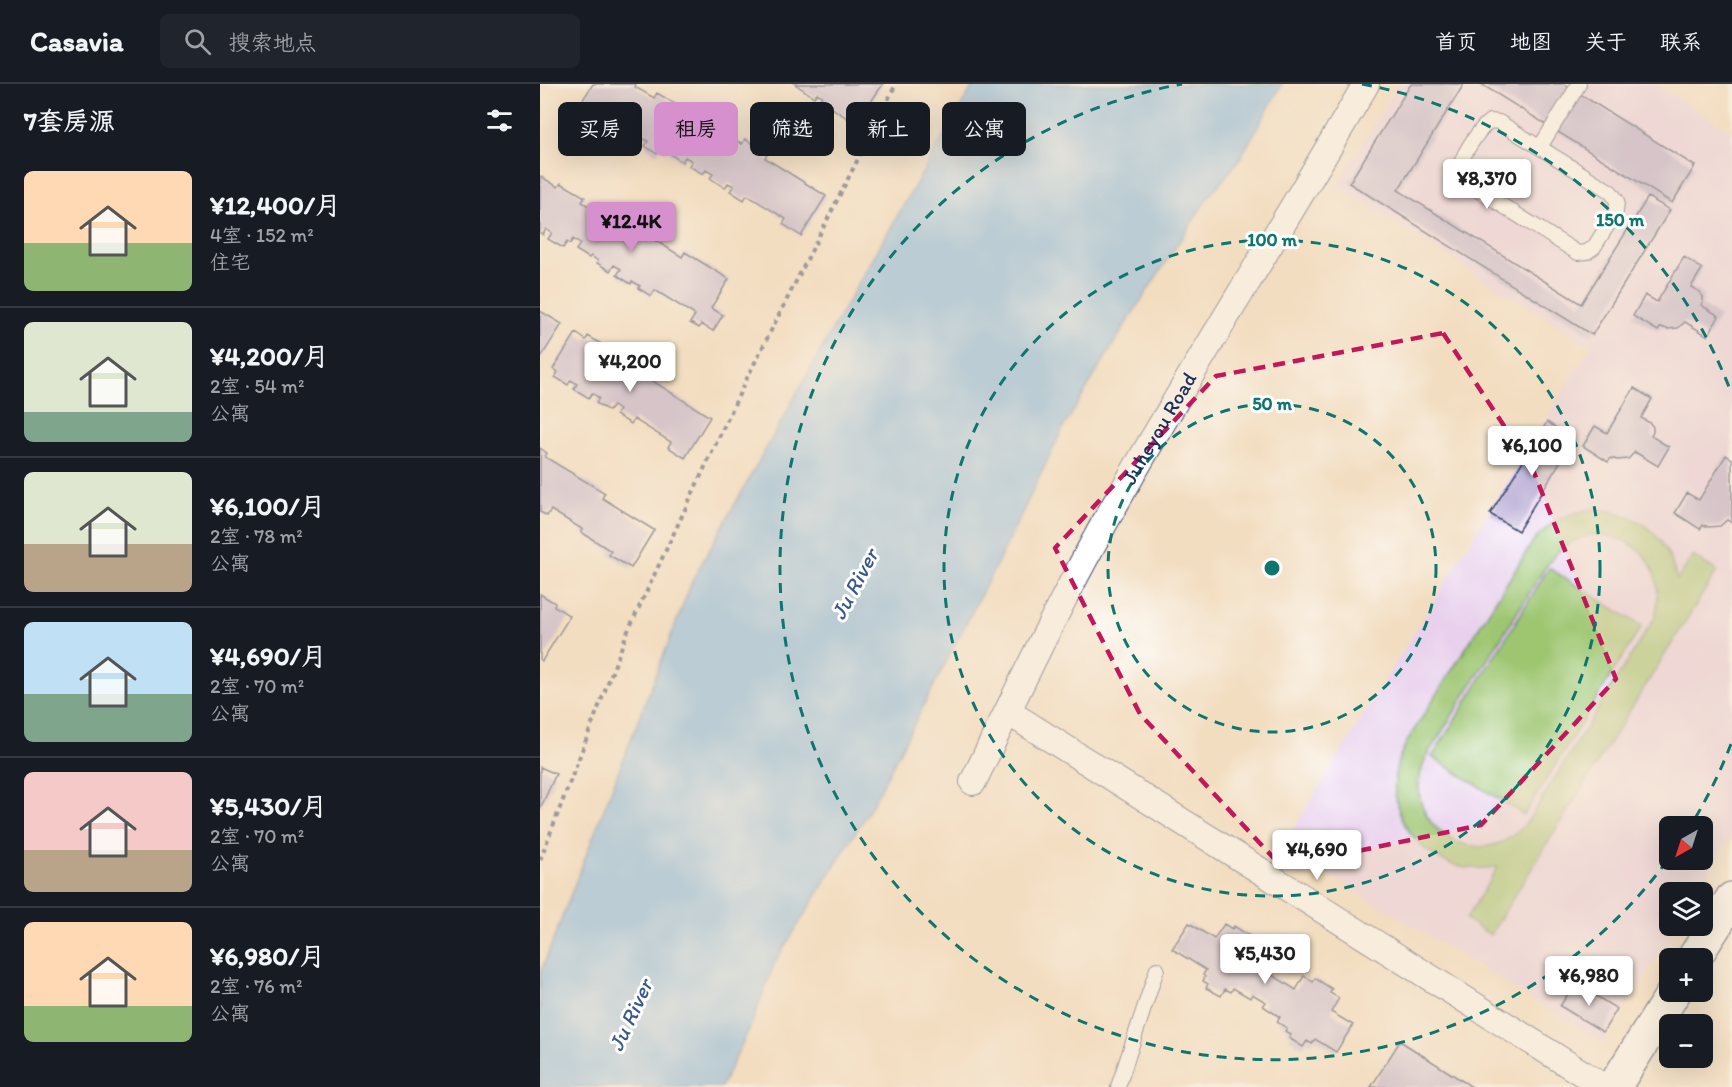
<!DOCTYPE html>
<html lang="zh">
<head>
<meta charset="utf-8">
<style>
	body { margin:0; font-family:Itim,"LXGW WenKai TC",sans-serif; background:#20242c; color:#f1f3f6; height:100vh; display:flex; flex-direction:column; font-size:22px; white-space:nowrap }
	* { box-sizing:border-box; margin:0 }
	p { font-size:20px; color:#9ea1a6 }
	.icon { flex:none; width:33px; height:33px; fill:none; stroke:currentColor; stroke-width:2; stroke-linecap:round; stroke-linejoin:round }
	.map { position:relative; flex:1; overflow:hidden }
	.side { display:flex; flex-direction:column; background:#171b24; width:540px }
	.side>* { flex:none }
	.guide { position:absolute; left:18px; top:18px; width:570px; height:54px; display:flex; gap:12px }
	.needle { width:39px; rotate:219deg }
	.tools { position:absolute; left:1119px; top:732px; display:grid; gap:12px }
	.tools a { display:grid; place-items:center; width:54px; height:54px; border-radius:9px; background:#171b24; box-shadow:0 6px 24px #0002; font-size:30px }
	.price { position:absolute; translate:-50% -51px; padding:0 14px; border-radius:6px; background:#fff; color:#222; font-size:20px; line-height:39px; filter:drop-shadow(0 2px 3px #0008) }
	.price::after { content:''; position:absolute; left:50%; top:36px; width:18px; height:14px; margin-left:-9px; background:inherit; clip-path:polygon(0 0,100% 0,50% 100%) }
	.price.active { background:#d690ce; color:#111 }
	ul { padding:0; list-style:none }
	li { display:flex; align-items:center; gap:18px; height:150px; padding:0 24px }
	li+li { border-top:2px solid #363941 }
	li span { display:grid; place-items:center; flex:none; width:168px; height:120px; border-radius:9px; color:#555 }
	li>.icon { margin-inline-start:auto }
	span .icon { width:72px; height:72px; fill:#fffc; stroke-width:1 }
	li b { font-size:26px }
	h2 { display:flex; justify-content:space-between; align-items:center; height:72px; padding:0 24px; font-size:26px }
	.tag { padding:0 21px; border-radius:9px; background:#171b24; box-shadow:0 6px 24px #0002; font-size:21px; line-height:54px }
	.tag.active { background:#d690ce; color:#111 }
	header { display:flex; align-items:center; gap:36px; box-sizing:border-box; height:84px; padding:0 30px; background:#171b24; border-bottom:2px solid #363941 }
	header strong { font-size:28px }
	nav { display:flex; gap:33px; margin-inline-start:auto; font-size:21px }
	.search { width:420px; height:54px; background:#20242c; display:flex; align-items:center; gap:15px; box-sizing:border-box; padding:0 21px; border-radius:9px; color:#9ea1a6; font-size:22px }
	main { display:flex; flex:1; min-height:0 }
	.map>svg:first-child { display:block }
</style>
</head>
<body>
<header>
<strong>Casavia</strong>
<div class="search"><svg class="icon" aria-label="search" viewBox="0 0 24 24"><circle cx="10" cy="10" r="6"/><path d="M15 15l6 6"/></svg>搜索地点</div>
<nav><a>首页</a><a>地图</a><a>关于</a><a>联系</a></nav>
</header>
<main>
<section class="side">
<h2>7套房源<svg class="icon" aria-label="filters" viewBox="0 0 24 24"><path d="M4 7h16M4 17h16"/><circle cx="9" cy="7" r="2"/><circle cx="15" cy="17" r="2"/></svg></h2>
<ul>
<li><span style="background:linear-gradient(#ffd9b3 60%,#8fb573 0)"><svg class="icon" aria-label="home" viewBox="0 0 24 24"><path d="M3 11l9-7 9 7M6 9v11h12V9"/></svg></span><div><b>¥12,400/月</b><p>4室 · 152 m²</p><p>住宅</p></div></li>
<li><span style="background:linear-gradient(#dfe7d0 75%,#7fa58c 0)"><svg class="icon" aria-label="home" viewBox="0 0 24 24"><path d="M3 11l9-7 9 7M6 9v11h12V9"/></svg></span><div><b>¥4,200/月</b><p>2室 · 54 m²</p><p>公寓</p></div></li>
<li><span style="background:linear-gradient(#dfe7d0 60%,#b9a48a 0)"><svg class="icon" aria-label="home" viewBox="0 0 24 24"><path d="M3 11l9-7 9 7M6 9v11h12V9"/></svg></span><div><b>¥6,100/月</b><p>2室 · 78 m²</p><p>公寓</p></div></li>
<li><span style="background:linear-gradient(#bfe0f5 60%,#7fa58c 0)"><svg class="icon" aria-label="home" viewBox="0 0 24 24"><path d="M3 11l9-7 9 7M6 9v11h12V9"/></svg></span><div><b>¥4,690/月</b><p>2室 · 70 m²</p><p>公寓</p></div></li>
<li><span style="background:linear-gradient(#f6c9c9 65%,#b9a48a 0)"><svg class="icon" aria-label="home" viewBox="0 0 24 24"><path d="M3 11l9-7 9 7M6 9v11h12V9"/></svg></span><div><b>¥5,430/月</b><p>2室 · 70 m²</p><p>公寓</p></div></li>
<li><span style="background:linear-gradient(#ffd9b3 70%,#8fb573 0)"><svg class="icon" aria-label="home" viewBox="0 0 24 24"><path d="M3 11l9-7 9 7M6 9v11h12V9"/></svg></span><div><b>¥6,980/月</b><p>2室 · 76 m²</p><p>公寓</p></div></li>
</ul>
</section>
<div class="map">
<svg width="1192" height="1003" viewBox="0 0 1192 1003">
	<rect width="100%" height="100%" fill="#fff"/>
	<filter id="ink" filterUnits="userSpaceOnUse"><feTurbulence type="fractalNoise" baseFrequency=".0167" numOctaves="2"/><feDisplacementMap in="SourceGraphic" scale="12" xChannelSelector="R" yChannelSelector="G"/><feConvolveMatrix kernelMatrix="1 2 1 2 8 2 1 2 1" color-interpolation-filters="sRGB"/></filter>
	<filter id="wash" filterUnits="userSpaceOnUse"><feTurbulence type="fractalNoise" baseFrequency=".008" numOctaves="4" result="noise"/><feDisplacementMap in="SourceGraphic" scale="24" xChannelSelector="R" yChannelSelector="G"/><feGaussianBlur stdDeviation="1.35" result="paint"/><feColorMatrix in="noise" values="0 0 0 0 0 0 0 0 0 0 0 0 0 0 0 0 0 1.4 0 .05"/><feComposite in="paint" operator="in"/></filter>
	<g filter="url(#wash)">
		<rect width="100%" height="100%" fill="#f2ddc0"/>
		<path fill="#e9d1ed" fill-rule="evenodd" d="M859,0H1115L1192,48V750L1156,808H1130V842H1136L1063,959L743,762L1051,262L796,102ZM1130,742H1162V776H1130Z"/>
		<path fill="#9ec671" stroke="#5c7a68" stroke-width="1.5" fill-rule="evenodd" d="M1053,425C1100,428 1126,450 1137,496L1153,472L1177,487L950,851L926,835L958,783C948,784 937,785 926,784C878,776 845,728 857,681C860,670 865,661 871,651L994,456C1012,437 1026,429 1053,425ZM1051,451C1101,451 1126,484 1115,533L988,737C979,748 969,757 954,761C917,770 877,740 879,700C879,691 883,682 886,673L1007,481C1019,464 1031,456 1051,451Z
			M1009,484L1102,542L984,731L892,673Z"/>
		<path fill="#79b9ed" stroke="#4a74a6" stroke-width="1.5" d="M434,0H742L699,76L667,115L585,241L523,344L466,462L330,725L235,878L211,941L181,1003H0V890L153,495L315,205Z"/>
		<g id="blocks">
			<path fill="#b4a7d3" d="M53,0H96L95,3L114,14L117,9L139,22L135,28L148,35L152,29L160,34L163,30L186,43L183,48L202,60L205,55L228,69L225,74L286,112L261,152L243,140L246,135L207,111L204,116L190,107L194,102L188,99L185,104L170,94L173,90L166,86L163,90L149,82L152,77L145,73L142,78L129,69L132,65L131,64L127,69L120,65L117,70L105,62L108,57L100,53L97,58L83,49L86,44L55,25L52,30L42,23L45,19L42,17Z
				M255,0H343L316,40L280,16L282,12L277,9L274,13Z
				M871,0H924L858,106L1041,220L1108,113L1130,126L1052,251L809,99Z
				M941,0H1024L1155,82L1132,119Z
				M0,92L18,103L21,99L45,113L42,118L52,124L55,119L142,173L145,168L189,195L171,224L183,231L173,247L161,240L159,244L150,239L155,231L115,206L111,212L98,204L100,202L92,197L91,200L77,191L81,185L74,181L70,187L57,179L58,177L51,172L49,174L36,166L40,160L33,155L30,160L27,158L23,164L8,155L12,149L6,145L3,151L0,149Z
				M1144,173L1162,185L1151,203L1160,208L1163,213V217L1161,221L1179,232L1168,252L1145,238L1138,244L1127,245L1121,243L1118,247L1093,232L1105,211L1117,218Z
				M0,227L22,240L0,275Z
				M36,249L46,256L48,252L73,267L71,271L87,281L89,277L114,292L111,296L170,333L145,374L128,363L131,358L94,335L91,340L76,331L79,326L73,322L69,327L56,319L59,314L52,309L49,314L34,305L37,300L31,296L28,301L15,293L18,288L13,285Z
				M1094,304L1112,315L1101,334L1110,339L1113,343V348L1111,352L1129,363L1118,382L1095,368L1088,375L1077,376L1071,374L1068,378L1043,362L1055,342L1067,349Z
				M1007,338L1034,355L978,447L950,430Z
				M0,364L7,369L5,373L65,409L62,414L114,446L91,484L69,471L71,467L41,448L42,445L11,426L7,432L0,428Z
				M1186,371L1192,375V439L1187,436L1180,442L1169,443L1163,441L1160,445L1135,429L1147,409L1159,416Z
				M0,510L15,519L14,522L30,532L2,577L0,575Z
				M0,683L16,690L0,725Z
				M649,839L674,855L684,840L692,845L694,842L711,853L709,856L719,862L710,877L756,906L764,892L773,898L775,894L792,905L790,909L799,914L791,928L813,941L796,968L775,955L772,960L767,957L763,963L749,954L751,951L745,947L747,944L737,938L740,933L723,922L726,918L712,910L710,914L693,904L691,908L685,905L681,912L666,904L668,900L663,897L665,893L663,891L666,886L632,865Z
				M1035,899L1077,925L1063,948L1020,922Z
				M860,957L932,1003H831Z"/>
		</g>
	</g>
	<g filter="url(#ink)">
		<use href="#blocks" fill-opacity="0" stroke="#3b496d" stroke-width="1.5"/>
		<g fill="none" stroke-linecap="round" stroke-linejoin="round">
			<defs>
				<path id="lane" d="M950,37L959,38L1071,108L1077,117L1076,128L1054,163L1047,168L1038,169L925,98C923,95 921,92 920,89C917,76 940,44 950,37Z
					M1000,63L1039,0
					M578,1003L617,885"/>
				<g id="street">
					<path d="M468,628L1064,1003"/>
					<path id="s1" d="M433,698C478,606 522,513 573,424C654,280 744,142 826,0"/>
				</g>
				<path id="secondary" d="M1154,874L1192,815
					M1074,1003L1134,908"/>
			</defs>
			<use href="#lane" stroke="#3b496d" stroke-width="16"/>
			<use href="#street" stroke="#3b496d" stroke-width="28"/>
			<use href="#secondary" stroke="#3b496d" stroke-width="36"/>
			<path stroke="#3b496d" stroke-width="4" stroke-dasharray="4.5 4.5" stroke-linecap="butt" d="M0,776L87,549L203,302L356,0"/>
			<use href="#lane" stroke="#fff" stroke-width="14"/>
			<use href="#street" stroke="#fff" stroke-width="26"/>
			<use href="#secondary" stroke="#fff" stroke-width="33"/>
		</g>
	</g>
	<path d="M0 0H1192V1003H0ZM903,249L993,386L1076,595L941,741L742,783L600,630L515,464L676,292Z" fill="#f2ddc0" fill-opacity=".55" fill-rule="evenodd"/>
	<path fill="none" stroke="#c2185b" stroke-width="4.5" stroke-dasharray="12 8" stroke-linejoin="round" d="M903,249L993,386L1076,595L941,741L742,783L600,630L515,464L676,292Z"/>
	<g fill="none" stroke="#0f766e" stroke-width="3" stroke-dasharray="10 8">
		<circle cx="732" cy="484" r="164"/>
		<circle cx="732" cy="484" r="328"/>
		<path d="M1191 660A492 492 0 0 1 1151 741M1127 777A492 492 0 1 1 642 0M822 0A492 492 0 0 1 1191 308"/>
	</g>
	<g text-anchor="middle" stroke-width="6" stroke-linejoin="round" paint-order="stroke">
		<g font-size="21" fill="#1b2f5e" stroke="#fff">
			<text dy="7" stroke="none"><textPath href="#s1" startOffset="400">Juheyou Road</textPath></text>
		</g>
		<g font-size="22" font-style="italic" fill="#375889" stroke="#fff">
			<text transform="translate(314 500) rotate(-62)" y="8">Ju River</text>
			<text transform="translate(90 931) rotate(-65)" y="8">Ju River</text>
		</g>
	</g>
	<circle cx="732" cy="484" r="9" fill="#0f766e" stroke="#fff" stroke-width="3"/>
	<g font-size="18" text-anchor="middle" font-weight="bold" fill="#0f766e" stroke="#fff" stroke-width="6" stroke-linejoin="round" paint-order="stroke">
		<text x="1080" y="142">150 m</text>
		<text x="732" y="162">100 m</text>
		<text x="732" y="326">50 m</text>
	</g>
</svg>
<div class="tools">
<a><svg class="needle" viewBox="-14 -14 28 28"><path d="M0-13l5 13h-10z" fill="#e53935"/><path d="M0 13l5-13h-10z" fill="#9ea1a6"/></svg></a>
<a><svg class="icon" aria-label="layers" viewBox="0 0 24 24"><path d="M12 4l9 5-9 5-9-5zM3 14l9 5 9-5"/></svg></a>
<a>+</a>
<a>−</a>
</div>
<b class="price" style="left:947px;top:126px">¥8,370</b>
<b class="price active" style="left:91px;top:169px">¥12.4K</b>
<b class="price" style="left:90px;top:309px">¥4,200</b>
<b class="price" style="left:992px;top:393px">¥6,100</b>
<b class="price" style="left:777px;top:797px">¥4,690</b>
<b class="price" style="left:725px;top:901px">¥5,430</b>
<b class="price" style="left:1049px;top:923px">¥6,980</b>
<div class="guide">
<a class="tag">买房</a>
<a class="tag active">租房</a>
<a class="tag">筛选</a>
<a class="tag">新上</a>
<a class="tag">公寓</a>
</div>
</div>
</main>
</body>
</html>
